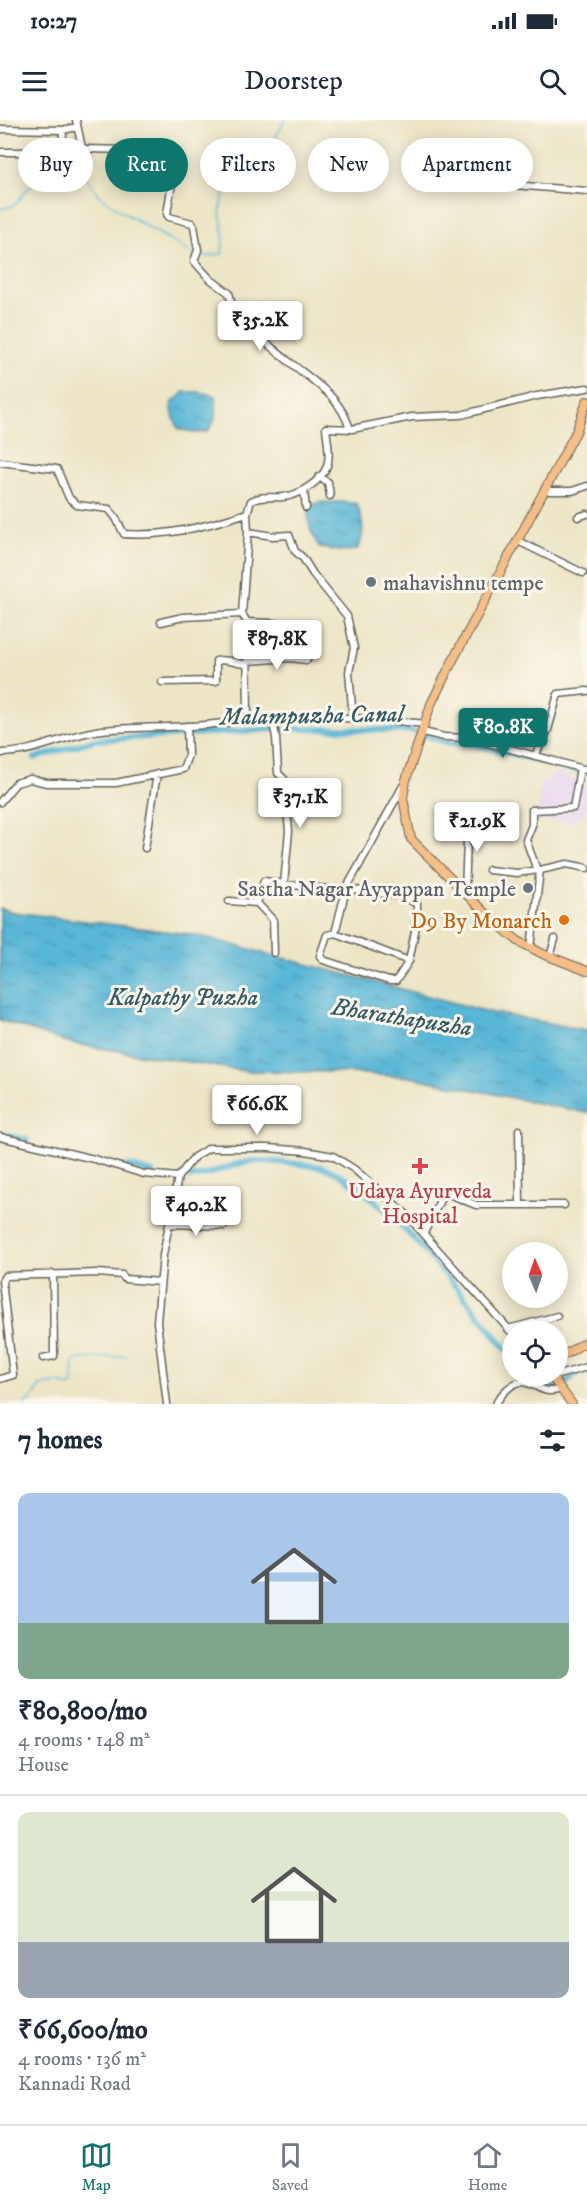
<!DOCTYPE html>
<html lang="en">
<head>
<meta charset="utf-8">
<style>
	body { margin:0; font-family:"IM FELL DW Pica",serif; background:#f2f2f3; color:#1f2937; height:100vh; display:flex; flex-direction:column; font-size:22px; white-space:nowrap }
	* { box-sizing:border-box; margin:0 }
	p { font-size:20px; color:#747a83 }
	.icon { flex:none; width:33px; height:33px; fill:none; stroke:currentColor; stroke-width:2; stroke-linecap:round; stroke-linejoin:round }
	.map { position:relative; height:1284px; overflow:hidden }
	.drawer { display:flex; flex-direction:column; background:#fff; flex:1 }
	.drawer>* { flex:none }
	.guide { position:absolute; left:18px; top:18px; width:552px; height:54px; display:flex; gap:12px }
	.needle { width:39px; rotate:358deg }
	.buttons { position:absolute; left:502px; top:1122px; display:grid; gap:12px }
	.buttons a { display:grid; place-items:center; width:66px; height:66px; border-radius:50%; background:#fff; box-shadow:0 3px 15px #0003; font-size:30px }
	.price { position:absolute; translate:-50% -51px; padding:0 14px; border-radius:6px; background:#fff; color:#222; font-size:20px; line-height:39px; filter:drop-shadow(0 2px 3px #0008) }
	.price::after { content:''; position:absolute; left:50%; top:36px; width:18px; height:14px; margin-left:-9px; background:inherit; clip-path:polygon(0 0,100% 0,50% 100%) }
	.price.active { background:#0f766e; color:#fff }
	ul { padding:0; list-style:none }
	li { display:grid; align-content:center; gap:12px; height:318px; padding:0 18px }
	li+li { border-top:2px solid #e0e1e3 }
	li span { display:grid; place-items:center; height:186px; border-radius:12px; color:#555 }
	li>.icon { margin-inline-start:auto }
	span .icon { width:108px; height:108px; fill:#fffc; stroke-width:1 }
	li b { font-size:26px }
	h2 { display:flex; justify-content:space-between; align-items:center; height:72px; padding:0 18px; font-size:26px }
	.chip { padding:0 21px; border-radius:27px; background:#fff; box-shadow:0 3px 15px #0003; font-size:21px; line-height:54px }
	.chip.active { background:#0f766e; color:#fff }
	.status { display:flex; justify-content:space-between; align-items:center; height:42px; padding:0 30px; background:#fff; direction:ltr }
	.status svg { height:16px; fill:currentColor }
	header { display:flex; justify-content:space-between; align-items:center; height:78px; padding:0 18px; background:#fff; font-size:27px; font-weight:600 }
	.menu { display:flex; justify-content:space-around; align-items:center; height:84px; border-top:2px solid #e0e1e3; background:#fff; font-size:16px; color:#747a83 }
	.menu a { display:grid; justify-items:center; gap:3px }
	.menu .active { color:#0f766e }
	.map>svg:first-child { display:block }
</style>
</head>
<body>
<div class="status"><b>10:27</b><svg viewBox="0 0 49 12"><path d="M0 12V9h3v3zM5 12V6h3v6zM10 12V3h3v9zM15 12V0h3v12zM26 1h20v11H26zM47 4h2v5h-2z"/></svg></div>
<header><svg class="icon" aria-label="menu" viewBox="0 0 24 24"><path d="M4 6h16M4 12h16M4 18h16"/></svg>Doorstep<svg class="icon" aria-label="search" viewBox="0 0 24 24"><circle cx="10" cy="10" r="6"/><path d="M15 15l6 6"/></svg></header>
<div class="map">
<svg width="587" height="1284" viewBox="0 0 587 1284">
	<defs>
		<pattern id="water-ripples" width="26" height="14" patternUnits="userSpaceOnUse" patternTransform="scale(1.5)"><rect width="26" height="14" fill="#58b6d6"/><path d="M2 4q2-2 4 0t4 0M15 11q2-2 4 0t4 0" fill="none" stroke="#4893ad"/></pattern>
	</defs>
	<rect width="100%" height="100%" fill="#fbf7ec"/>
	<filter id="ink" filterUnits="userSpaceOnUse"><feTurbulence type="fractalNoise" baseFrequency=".0167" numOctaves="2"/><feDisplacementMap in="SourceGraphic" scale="12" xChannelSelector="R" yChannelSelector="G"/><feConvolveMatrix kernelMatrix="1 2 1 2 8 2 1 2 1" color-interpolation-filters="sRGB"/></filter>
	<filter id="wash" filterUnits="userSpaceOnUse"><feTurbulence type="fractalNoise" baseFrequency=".008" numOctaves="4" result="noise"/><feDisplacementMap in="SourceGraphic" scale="24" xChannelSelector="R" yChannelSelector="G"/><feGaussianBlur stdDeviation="1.35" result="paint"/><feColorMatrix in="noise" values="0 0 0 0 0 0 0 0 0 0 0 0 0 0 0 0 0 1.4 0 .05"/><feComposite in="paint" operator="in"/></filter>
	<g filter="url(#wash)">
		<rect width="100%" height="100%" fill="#ece5c6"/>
		<path fill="#e6d3f0" d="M558,652L587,666V688L575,703L537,701L541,663Z"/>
		<path fill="url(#water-ripples)" stroke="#3a6979" stroke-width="1.5" d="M184,272H200L216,276C217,291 217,301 207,312L196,313L179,309L174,299L171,284Z
			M321,382H342L357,384C363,401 366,414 357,430L339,431L320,428C311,415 305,401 310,385Z
			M0,788L13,792L196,815L489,892L587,910V993L410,957L333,952L245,951L68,923L0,900Z"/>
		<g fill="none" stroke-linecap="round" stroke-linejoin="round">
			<path stroke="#58b6d6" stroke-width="1.5" d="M0,89L15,85C30,67 24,62 52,63L62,53L71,50L89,60L100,76L121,91L195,135
				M200,137L222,134L224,115L220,93L230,48C262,46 271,26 285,0
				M24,1284L33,1278L40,1266C50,1264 59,1260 68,1267L73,1265L74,1241L79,1239L127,1236"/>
			<path stroke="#58b6d6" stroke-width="6" d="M35,638L95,620L275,609H344L412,611L449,623H470L587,653
				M0,1014L27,1020
				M127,1046L152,1053
				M190,1057C209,1057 227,1045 247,1042C261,1039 299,1044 315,1046C371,1052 477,1193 513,1238
				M527,1256C535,1265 550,1272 562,1265C572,1260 572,1251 587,1251"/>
		</g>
	</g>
	<g filter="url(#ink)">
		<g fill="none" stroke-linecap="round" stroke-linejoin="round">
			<defs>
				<path id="minor" d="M76,0L82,28L86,29L169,31L174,35L175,44L167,94L169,97L192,103L194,106L198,130L194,141L210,159L229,173L233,188L239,198C257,215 276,232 296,247C319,265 341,279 350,309
					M0,9L63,10L77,7
					M0,32H62L63,10
					M446,57L465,61L587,71
					M0,342L57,349L69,378L77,385L109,389L116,398L124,414C166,417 208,406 247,393L251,381C261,375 272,378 283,377C298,376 322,361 327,346C331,335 327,319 326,308L352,309L412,297L461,295L537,276L587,268
					M319,357L328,362L330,376
					M304,371L306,388
					M544,371H572L587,366
					M247,393L248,412L242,494L247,502L248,602
					M578,397L587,394
					M248,412L273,416L289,415L295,431L303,438L313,454L347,496L354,528L349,552L353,599
					M518,421L583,453
					M161,502L183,497L242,494
					M247,502L309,505
					M247,541L290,538L307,540
					M162,562L216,561V541C227,538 236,544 247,544
					M272,599L276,617L278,653L284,659L289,711L284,764L345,771
					M423,612L444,617L470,618L587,650
					M0,633C36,633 67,614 102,610C131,607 159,608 188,606C216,605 243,600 270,599C322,596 374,598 425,604
					M535,636L548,610L558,574L587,571
					M403,666L346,769L335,813L409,841
					M0,682L16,663L30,659L47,663H116L183,649L188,635L187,606
					M145,728L157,654
					M489,750L517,753L539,750
					M537,750L526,720L532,705V690L573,688L580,648
					M465,774L468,691
					M229,781L257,783
					M335,813L327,815L320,836L323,840L389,861H396L409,841L417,801V784L403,776L346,769
					M531,828L540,750L567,744L587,748
					M274,833L273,800L257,783L264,761L284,764
					M550,837L555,819
					M519,1010L520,1085
					M0,1017L94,1039L144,1054L178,1057
					M170,1104L224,1106
					M424,1113L444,1072L476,1085H564
					M508,1209L557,1196
					M43,1238L54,1236L53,1154
					M558,1255L587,1247
					M0,1259L13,1255L2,1161L5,1156L98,1153L122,1155L125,1159L160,1162
					M167,1284L157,1202L163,1135L178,1057L194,1037L209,1028H268L305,1031L333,1036L354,1049L406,1094L513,1214
					M496,1284C500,1275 512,1262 522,1262C537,1263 542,1276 561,1269"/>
				<path id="major" d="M587,281L576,312L454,538L431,584L406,660L403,678L411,719L489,797L518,821L543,834L587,851
					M558,1239L587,1221
					M551,1256L572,1284"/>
			</defs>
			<use href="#minor" stroke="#656258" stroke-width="9"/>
			<use href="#major" stroke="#656258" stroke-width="10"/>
			<use href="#minor" stroke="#fff" stroke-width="6"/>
			<use href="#major" stroke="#f6be87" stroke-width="8"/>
		</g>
	</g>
	<g fill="#6b7280" stroke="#fbf7ec" stroke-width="2">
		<circle cx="371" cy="462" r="6"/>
		<circle cx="528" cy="768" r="6"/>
	</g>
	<circle fill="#e8710a" stroke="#fbf7ec" stroke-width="2" cx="564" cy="800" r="6"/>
	<path fill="#e0444e" stroke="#fbf7ec" stroke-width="2" d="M417 1037h6v6h6v6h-6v6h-6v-6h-6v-6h6z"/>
	<g text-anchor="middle" stroke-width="6" stroke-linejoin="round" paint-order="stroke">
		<g font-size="22" fill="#5b616d" stroke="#fbf7ec" text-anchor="start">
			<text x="383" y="470">mahavishnu tempe</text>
			<text x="516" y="776" text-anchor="end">Sastha Nagar Ayyappan Temple</text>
		</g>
		<g font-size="22" fill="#c56008" stroke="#fbf7ec" text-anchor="end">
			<text x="552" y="808">D9 By Monarch</text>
		</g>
		<g font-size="22" fill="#be3a42" stroke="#fbf7ec">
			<text x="420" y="1078">Udaya Ayurveda<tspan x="420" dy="25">Hospital</tspan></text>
		</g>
		<g font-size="24" font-style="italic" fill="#345a66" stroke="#fbf7ec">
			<text transform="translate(312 595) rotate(-1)" y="8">Malampuzha Canal</text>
			<text x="183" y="885">Kalpathy Puzha</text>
			<text transform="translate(402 897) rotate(9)" y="8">Bharathapuzha</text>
		</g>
	</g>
</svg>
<div class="buttons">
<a><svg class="needle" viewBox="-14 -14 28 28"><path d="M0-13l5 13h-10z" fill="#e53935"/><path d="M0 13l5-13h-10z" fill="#747a83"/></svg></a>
<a><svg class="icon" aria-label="locate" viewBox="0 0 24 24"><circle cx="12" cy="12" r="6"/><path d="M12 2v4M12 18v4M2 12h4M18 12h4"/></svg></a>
</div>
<b class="price" style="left:260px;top:232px">₹35.2K</b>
<b class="price" style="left:277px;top:551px">₹87.8K</b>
<b class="price active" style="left:503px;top:639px">₹80.8K</b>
<b class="price" style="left:300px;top:709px">₹37.1K</b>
<b class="price" style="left:477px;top:733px">₹21.9K</b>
<b class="price" style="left:257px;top:1016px">₹66.6K</b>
<b class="price" style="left:196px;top:1117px">₹40.2K</b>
<div class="guide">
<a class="chip">Buy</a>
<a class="chip active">Rent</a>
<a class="chip">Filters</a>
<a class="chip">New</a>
<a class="chip">Apartment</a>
</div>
</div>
<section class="drawer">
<h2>7 homes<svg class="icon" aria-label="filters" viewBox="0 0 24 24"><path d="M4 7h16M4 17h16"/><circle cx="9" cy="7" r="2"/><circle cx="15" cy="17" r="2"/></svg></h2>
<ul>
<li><span style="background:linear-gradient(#a9c7e8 70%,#7fa58c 0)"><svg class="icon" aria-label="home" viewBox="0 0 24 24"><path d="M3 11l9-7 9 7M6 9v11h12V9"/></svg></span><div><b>₹80,800/mo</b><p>4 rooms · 148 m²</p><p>House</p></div></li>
<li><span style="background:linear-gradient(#dfe7d0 70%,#9aa5b1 0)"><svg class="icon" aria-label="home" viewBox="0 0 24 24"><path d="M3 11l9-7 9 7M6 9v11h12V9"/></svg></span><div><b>₹66,600/mo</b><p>4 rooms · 136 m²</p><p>Kannadi Road</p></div></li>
</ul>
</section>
<nav class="menu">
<a class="active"><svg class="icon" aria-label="map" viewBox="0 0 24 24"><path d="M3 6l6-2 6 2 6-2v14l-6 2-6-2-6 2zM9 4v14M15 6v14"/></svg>Map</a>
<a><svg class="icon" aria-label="saved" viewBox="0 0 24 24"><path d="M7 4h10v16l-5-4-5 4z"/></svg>Saved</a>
<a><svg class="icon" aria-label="home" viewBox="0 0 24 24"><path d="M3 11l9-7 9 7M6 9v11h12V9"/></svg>Home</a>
</nav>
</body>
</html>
